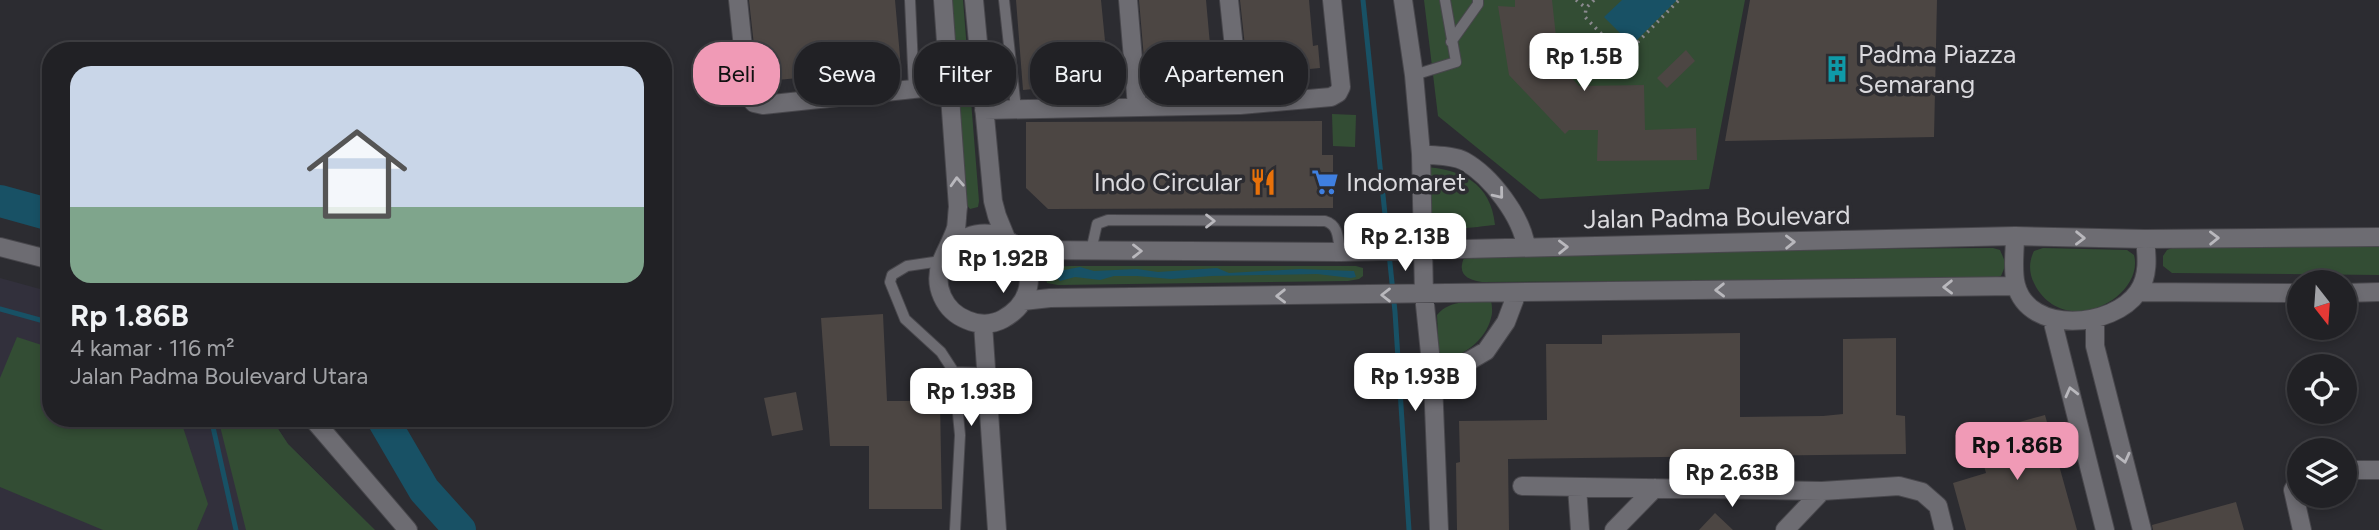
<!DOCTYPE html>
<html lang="id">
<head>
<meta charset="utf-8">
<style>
	body { margin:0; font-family:Figtree,sans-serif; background:#29292d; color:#f1f3f6; height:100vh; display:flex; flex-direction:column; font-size:26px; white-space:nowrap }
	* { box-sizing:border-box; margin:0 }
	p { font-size:23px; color:#a2a3a7 }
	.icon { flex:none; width:38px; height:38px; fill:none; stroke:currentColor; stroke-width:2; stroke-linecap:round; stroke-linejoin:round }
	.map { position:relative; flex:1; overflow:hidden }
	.sheet { position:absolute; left:42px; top:42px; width:630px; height:385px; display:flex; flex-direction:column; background:#212125; border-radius:28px; box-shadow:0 4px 10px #0003,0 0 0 2px #3e3e42 }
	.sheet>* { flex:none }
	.guide { position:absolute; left:693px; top:42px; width:665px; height:63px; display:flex; gap:14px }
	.needle { width:46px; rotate:163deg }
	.fabs { position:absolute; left:2287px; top:270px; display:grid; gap:14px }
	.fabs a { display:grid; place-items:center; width:70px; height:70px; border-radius:50%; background:#212125; box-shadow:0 4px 10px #0003,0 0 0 2px #3e3e42; font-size:35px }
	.price { position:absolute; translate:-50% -60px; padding:0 16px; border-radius:14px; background:#fff; color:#222; font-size:23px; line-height:46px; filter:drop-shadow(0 2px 4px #0008) }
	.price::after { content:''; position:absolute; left:50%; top:42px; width:21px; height:16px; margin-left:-10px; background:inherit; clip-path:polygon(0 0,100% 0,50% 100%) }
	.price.selected { background:#f09ab6; color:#111 }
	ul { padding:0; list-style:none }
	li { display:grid; align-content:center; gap:14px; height:371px; padding:0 28px }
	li+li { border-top:2px solid #3e3e42 }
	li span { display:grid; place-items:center; height:217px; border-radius:21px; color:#555 }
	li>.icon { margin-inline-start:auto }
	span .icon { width:126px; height:126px; fill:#fffc; stroke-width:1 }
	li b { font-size:30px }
	.chip { padding:0 24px; border-radius:28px; background:#212125; box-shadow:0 4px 10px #0003,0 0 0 2px #3e3e42; font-size:24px; line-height:63px }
	.chip.selected { background:#f09ab6; color:#111 }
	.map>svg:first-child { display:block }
</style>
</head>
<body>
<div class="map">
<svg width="2379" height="530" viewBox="0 0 2379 530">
	<rect width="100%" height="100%" fill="#2c2c31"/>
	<path fill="#32303c" d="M0,278L51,292V418H271L288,444L375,530H0Z"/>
	<path fill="#334d34" d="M949,0H963L979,201L978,207L970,209L966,204Z
		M1424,0H1745L1709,189L1540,199L1438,116Z
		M1332,114L1356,115L1355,147L1333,146Z
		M1424,167C1461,169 1491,183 1495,225C1479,226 1433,236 1427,217C1423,205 1425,180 1424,167Z
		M2178,246H2379V275L2172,273L2163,266V256L2167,250Z
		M1993,248L2000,250L2006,264L2001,276L1995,278L1482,282C1467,280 1457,274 1464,258L1480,251Z
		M2043,248L2127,250L2134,255C2145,296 2068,340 2036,287C2029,275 2028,263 2034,251Z
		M1071,266H1356L1363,268V276L1359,279L1348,281L1058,285L1047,283L1045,274L1048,267Z
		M1491,300C1492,306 1493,312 1491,318C1486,340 1461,359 1439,360L1437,315C1450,299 1473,302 1491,300Z
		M17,337L51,348V418H180L208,504L197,530H103L0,487V378Z
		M218,418H271L288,444L375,530H246Z"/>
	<path fill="#185165" d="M1622,0H1677L1632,45L1604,17Z
		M1080,267L1094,271L1137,269L1158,272L1217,268L1229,273L1300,269L1354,271L1356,277L1351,278L1317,274L1212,276L1171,279L1137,276H1114L1100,280L1075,277L1060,281L1057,278L1059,271Z"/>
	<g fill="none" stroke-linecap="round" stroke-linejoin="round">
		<path stroke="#185165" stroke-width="5" d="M1363,0L1395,312L1409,530
			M0,309L51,323
			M211,418L236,530"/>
		<path stroke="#185165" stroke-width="32" d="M0,201L51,215
			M382,418L424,490L460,530"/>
	</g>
	<path fill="#4c4643" d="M749,0H895L901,68L758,82Z
		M1016,0H1101L1109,82L1023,90Z
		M1139,0H1206L1213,78L1146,82Z
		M1240,0H1309L1313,46L1318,45L1320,68L1248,75Z
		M1515,0H1552L1559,64L1579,86L1644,85L1645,130L1696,128L1697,160L1597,161L1598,130H1569L1565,134L1509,75L1498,6L1515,7Z
		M1750,0H1937L1934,137L1725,141Z
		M1686,50L1695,61L1667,88L1657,78Z
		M1322,121V155H1333V208L1048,209L1026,188V122Z
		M883,314L887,401H940L942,509H869V446H830L821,318Z
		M1740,333V417L1823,416L1843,414V339L1896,338V415L1905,416L1906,454L1508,459L1509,530H1457L1456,463L1460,462L1459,421L1547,420L1546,344H1602V335Z
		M796,392L803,430L772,436L764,398Z
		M2045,415L2077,530H1966L1953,483L1986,473L1975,434Z
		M2236,502L2244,530H2153L2152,525Z
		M1715,513L1733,530H1699Z"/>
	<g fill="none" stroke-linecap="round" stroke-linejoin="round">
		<defs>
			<path id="lane" d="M910,0L914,89
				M1004,0L1016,109
				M1451,42L1478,4V0
				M1414,75L1456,62L1445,0
				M1091,251L1097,224L1108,220L1325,221C1339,225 1338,239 1340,252
				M941,261L907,266L892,275L890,282L905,319L941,352L954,372L960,435L955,530
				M954,372L987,373"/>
			<path id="street" d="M738,0L748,95L754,103L763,105L951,85
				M943,0L958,207C957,214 957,222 956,228C952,241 945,251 941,263C933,286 944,311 967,320C978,325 992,325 1003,319C1062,287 1010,199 949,248
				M974,0L993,201L997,216L1006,238
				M1128,0L1137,107
				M1229,0L1240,105
				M1403,0L1414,75L1421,154L1424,295L1433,382L1439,530
				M984,110L1240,105L1331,97L1338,93L1341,87L1332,0
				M1421,154C1433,156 1453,155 1464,161C1491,176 1522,217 1526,247
				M2015,236C2015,251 2012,271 2016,285C2029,335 2113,328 2138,292C2149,276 2147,257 2145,239
				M0,247L51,260
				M1020,250L1340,252L2015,236L2145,239L2379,237
				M2138,292L2300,293
				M2345,293L2379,292
				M1023,301L1050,298L2016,286
				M2052,319L2105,530
				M2095,320V346L2142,530
				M983,324L997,530
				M1433,382L1486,351L1506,322L1517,293
				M312,418L408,530
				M2345,470H2379
				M2300,478L2293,490L2302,530
				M1522,486L1822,491L1899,486L1922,492L1938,506L1944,530
				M1577,487L1580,530
				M1614,530L1655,488
				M1785,530L1822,491"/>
		</defs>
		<use href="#lane" stroke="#48474c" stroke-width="12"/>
		<use href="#street" stroke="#48474c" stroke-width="20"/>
		<path stroke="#8b8a8f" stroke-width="3.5" stroke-dasharray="2 5" stroke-linecap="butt" d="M1576,0L1586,8
			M1594,0L1586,8L1585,17L1618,51L1626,52L1632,48L1679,0"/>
		<use href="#lane" stroke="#6d6c72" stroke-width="10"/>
		<use href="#street" stroke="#6d6c72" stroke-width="18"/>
	</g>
	<defs><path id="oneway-chevron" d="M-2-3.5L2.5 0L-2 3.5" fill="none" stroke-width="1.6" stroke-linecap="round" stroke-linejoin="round" transform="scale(1.75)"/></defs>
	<g stroke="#b9b8bd">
		<use href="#oneway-chevron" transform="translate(957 182) rotate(-93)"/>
		<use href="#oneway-chevron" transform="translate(1499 194) rotate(51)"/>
		<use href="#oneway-chevron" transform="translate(1210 221)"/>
		<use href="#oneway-chevron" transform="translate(2080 238) rotate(1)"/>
		<use href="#oneway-chevron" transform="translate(2214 238) rotate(-1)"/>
		<use href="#oneway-chevron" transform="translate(1790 242) rotate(-1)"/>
		<use href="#oneway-chevron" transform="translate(1563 247) rotate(-1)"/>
		<use href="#oneway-chevron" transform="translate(1137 251)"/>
		<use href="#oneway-chevron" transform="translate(1948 287) rotate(179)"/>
		<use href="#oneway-chevron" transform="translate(1720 290) rotate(179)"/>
		<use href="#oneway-chevron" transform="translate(1386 295) rotate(180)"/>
		<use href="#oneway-chevron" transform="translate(1281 296) rotate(179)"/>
		<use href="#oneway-chevron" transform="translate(2071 392) rotate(-104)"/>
		<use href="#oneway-chevron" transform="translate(2124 458) rotate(76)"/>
	</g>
	<defs>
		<symbol id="building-bare" viewBox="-9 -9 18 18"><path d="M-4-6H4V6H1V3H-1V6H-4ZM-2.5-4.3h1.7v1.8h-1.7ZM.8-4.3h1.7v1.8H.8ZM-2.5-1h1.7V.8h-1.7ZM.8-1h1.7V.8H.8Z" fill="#0f9aa8" stroke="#2c2c31" stroke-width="2.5" paint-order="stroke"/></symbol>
		<symbol id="restaurant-bare" viewBox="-9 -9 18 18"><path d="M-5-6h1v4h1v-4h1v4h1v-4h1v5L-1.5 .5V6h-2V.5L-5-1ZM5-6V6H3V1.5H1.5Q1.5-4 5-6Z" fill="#e8710a" stroke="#2c2c31" stroke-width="2.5" paint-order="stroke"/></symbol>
		<symbol id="supermarket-bare" viewBox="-9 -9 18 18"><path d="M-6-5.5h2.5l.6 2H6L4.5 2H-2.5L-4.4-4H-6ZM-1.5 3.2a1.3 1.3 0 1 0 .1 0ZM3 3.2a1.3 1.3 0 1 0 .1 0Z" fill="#3f7fe0" stroke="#2c2c31" stroke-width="2.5" paint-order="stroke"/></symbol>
	</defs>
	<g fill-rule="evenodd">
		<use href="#building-bare" x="1818" y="50" width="38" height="38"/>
		<use href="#restaurant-bare" x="1244" y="163" width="38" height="38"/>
		<use href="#supermarket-bare" x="1306" y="163" width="38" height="38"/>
	</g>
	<g text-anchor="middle" stroke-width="7" stroke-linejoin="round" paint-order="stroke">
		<g font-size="26" fill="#dad9dd" stroke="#2c2c31" text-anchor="start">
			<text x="1858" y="63">Padma Piazza<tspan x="1858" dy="30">Semarang</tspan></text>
			<text x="1242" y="191" text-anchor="end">Indo Circular</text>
			<text x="1346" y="191">Indomaret</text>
		</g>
		<g font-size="26" fill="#dad9dd" stroke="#2c2c31">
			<text transform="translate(1717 217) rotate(-1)" y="9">Jalan Padma Boulevard</text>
		</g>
	</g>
</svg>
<div class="fabs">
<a><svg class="needle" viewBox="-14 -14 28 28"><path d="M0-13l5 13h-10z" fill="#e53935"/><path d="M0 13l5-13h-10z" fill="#a2a3a7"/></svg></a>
<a><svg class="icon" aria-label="locate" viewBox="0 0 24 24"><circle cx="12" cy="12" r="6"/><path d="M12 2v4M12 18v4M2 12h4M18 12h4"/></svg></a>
<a><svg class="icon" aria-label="layers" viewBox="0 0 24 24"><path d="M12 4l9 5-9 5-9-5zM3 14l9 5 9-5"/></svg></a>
</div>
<b class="price" style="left:1584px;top:93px">Rp 1.5B</b>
<b class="price" style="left:1405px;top:273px">Rp 2.13B</b>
<b class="price" style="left:1003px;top:295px">Rp 1.92B</b>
<b class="price" style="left:1415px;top:413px">Rp 1.93B</b>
<b class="price" style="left:971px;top:428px">Rp 1.93B</b>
<b class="price selected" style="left:2017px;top:482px">Rp 1.86B</b>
<b class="price" style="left:1732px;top:509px">Rp 2.63B</b>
<div class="guide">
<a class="chip selected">Beli</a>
<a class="chip">Sewa</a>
<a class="chip">Filter</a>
<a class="chip">Baru</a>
<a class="chip">Apartemen</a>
</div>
<section class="sheet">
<ul>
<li><span style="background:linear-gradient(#c9d6e8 65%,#7fa58c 0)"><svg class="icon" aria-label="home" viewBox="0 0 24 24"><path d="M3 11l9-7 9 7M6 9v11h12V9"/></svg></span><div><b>Rp 1.86B</b><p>4 kamar · 116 m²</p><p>Jalan Padma Boulevard Utara</p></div></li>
</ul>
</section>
</div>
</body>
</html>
